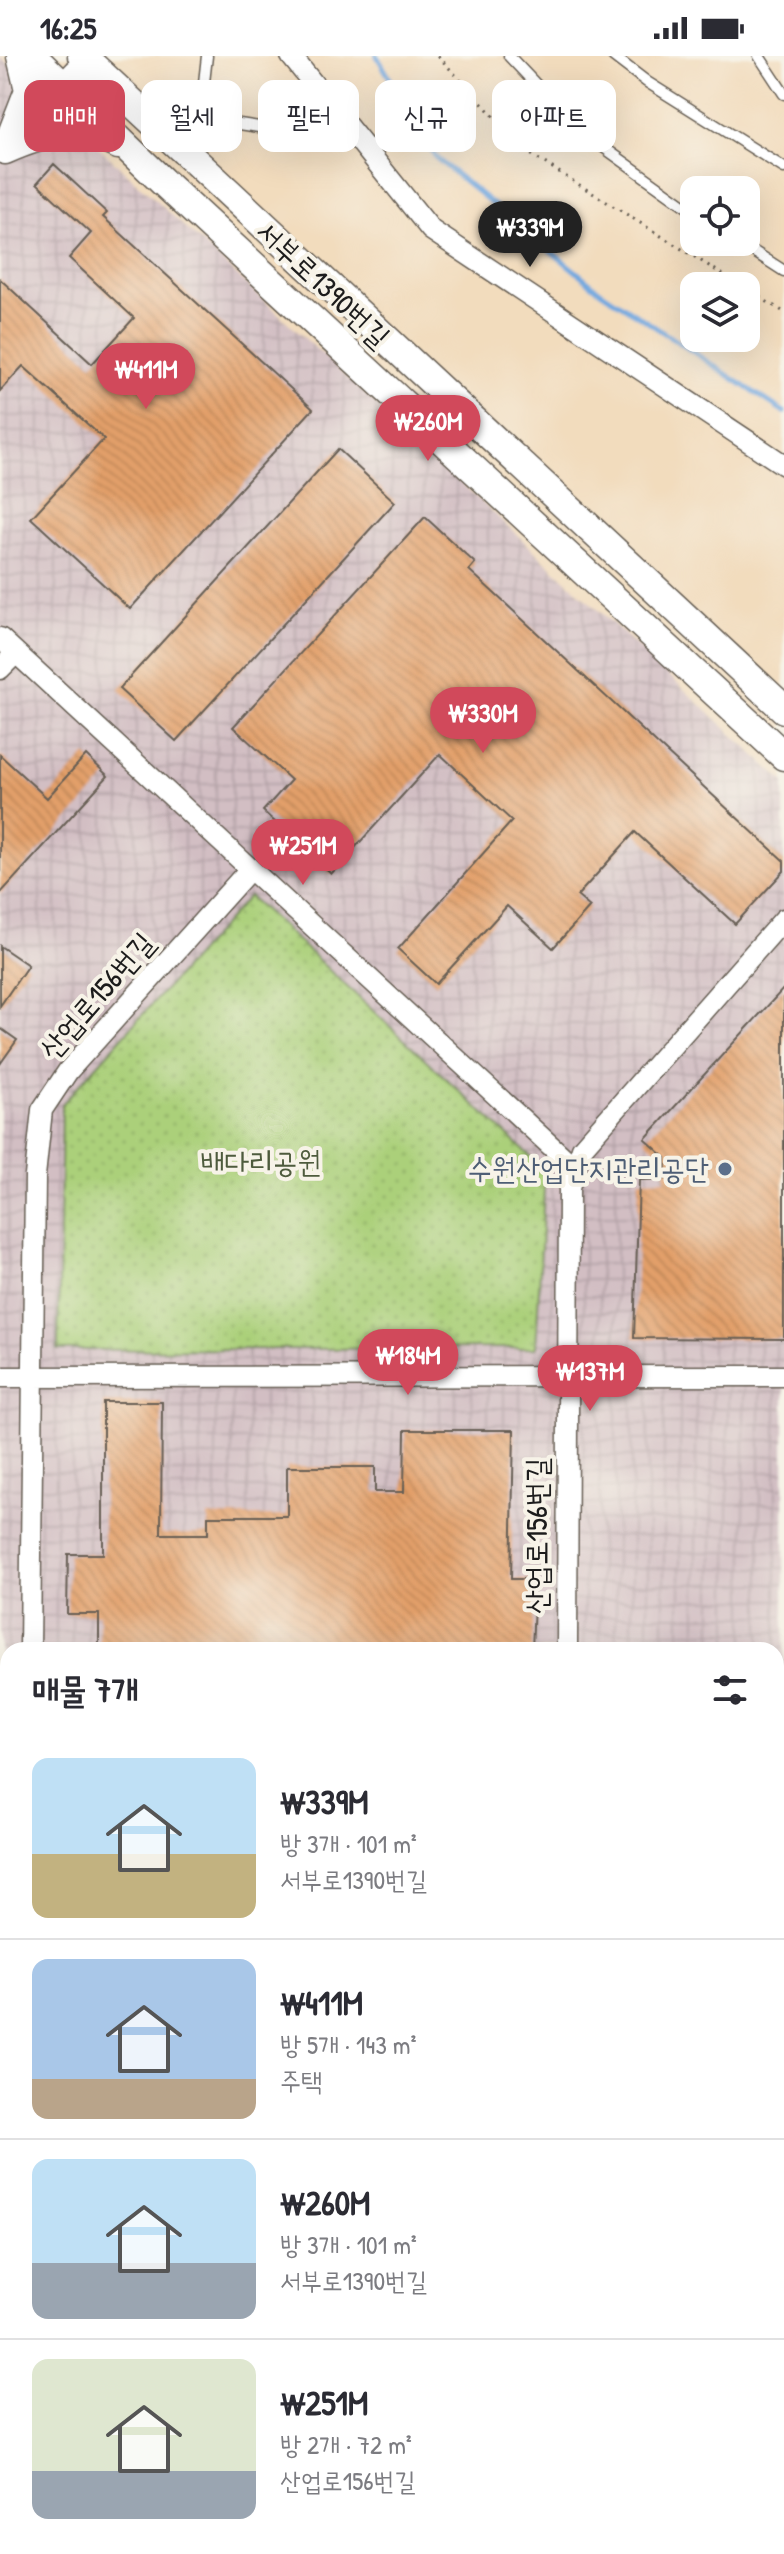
<!DOCTYPE html>
<html lang="ko">
<head>
<meta charset="utf-8">
<style>
	body { margin:0; font-family:"Patrick Hand","Poor Story",sans-serif; background:#f7f7f7; color:#2b2b33; height:100vh; display:flex; flex-direction:column; font-size:30px; white-space:nowrap }
	* { box-sizing:border-box; margin:0 }
	p { font-size:26px; color:#7c7c81 }
	.icon { flex:none; width:44px; height:44px; fill:none; stroke:currentColor; stroke-width:2; stroke-linecap:round; stroke-linejoin:round }
	.map { position:relative; flex:1; overflow:hidden }
	.panel { position:absolute; left:0px; top:1586px; width:784px; height:912px; display:flex; flex-direction:column; background:#fff; border-radius:24px 24px 0 0; box-shadow:0 8px 32px #0002 }
	.panel>* { flex:none }
	.top-card { position:absolute; left:24px; top:24px; width:736px; height:72px; display:flex; gap:16px }
	.fabs { position:absolute; left:680px; top:120px; display:grid; gap:16px }
	.fabs a { display:grid; place-items:center; width:80px; height:80px; border-radius:16px; background:#fff; box-shadow:0 8px 32px #0002; font-size:40px }
	.price { position:absolute; translate:-50% -68px; padding:0 18px; border-radius:28px; background:#d1495b; color:#fff; font-size:26px; line-height:52px; filter:drop-shadow(0 2px 4px #0008) }
	.price::after { content:''; position:absolute; left:50%; top:48px; width:24px; height:18px; margin-left:-12px; background:inherit; clip-path:polygon(0 0,100% 0,50% 100%) }
	.price.selected { background:#222; color:#fff }
	ul { padding:0; list-style:none }
	li { display:flex; align-items:center; gap:24px; height:200px; padding:0 32px }
	li+li { border-top:2px solid #e1e1e2 }
	li span { display:grid; place-items:center; flex:none; width:224px; height:160px; border-radius:16px; color:#555 }
	li>.icon { margin-inline-start:auto }
	span .icon { width:96px; height:96px; fill:#fffc; stroke-width:1 }
	li b { font-size:34px }
	h2 { display:flex; justify-content:space-between; align-items:center; height:96px; padding:0 32px; font-size:34px }
	.tag { padding:0 28px; border-radius:16px; background:#fff; box-shadow:0 8px 32px #0002; font-size:28px; line-height:72px }
	.tag.selected { background:#d1495b; color:#fff }
	.status { display:flex; justify-content:space-between; align-items:center; height:56px; padding:0 40px; background:#fff; direction:ltr }
	.status svg { height:22px; fill:currentColor }
	.map>svg:first-child { display:block }
</style>
</head>
<body>
<div class="status"><b>16:25</b><svg viewBox="0 0 49 12"><path d="M0 12V9h3v3zM5 12V6h3v6zM10 12V3h3v9zM15 12V0h3v12zM26 1h20v11H26zM47 4h2v5h-2z"/></svg></div>
<div class="map">
<svg width="784" height="2498" viewBox="0 0 784 2498">
	<defs>
		<pattern id="industrial-grid" width="8" height="8" patternUnits="userSpaceOnUse" patternTransform="scale(2)"><rect width="8" height="8" fill="#d2bec3"/><path d="M0 4h8M4 0v8" fill="none" stroke="#b4a3a7"/></pattern>
		<pattern id="grass-dots" width="8" height="8" patternUnits="userSpaceOnUse" patternTransform="scale(2)"><rect width="8" height="8" fill="#abd07a"/><path d="M2 2h.1M6 6h.1" fill="none" stroke="#93b269" stroke-width="1.8" stroke-linecap="round"/></pattern>
		<pattern id="building-back-hatch" width="6" height="6" patternUnits="userSpaceOnUse" patternTransform="scale(2)"><rect width="6" height="6" fill="#e29f69"/><path d="M-1 5l2 2M0 0l6 6M5-1l2 2" fill="none" stroke="#c1885a"/></pattern>
	</defs>
	<rect width="100%" height="100%" fill="#f7f3e8"/>
	<filter id="ink" filterUnits="userSpaceOnUse"><feTurbulence type="fractalNoise" baseFrequency=".0125" numOctaves="2"/><feDisplacementMap in="SourceGraphic" scale="16" xChannelSelector="R" yChannelSelector="G"/><feConvolveMatrix kernelMatrix="1 2 1 2 8 2 1 2 1" color-interpolation-filters="sRGB"/></filter>
	<filter id="wash" filterUnits="userSpaceOnUse"><feTurbulence type="fractalNoise" baseFrequency=".006" numOctaves="4" result="noise"/><feDisplacementMap in="SourceGraphic" scale="32" xChannelSelector="R" yChannelSelector="G"/><feGaussianBlur stdDeviation="1.8" result="paint"/><feColorMatrix in="noise" values="0 0 0 0 0 0 0 0 0 0 0 0 0 0 0 0 0 1.4 0 .05"/><feComposite in="paint" operator="in"/></filter>
	<g filter="url(#wash)">
		<rect width="100%" height="100%" fill="#f2dcbd"/>
		<path fill="url(#industrial-grid)" d="M0,0L784,726V2116H776V1594H8V2118H0Z
			M0,2237H8V2490H776V2246H784V2498H0Z"/>
		<path fill="url(#grass-dots)" stroke="#64764b" stroke-width="2" d="M249,840L545,1114L536,1292L58,1294L62,1048Z"/>
		<g fill="none" stroke-linecap="round" stroke-linejoin="round">
			<path stroke="#71a7df" stroke-width="5" d="M377,0L436,102L599,234L784,356"/>
		</g>
		<g id="blocks">
			<path fill="url(#building-back-hatch)" d="M54,108L107,157L103,161L313,353L130,553L31,462L104,383L23,310L0,335V223L92,308L134,262L69,202L91,177L37,127Z
				M338,393L395,446L176,685L119,633Z
				M425,461L475,507L469,514L784,805V815L735,868L635,776L577,840L590,851L553,892L507,850L436,928L398,893L512,765L440,698L331,818L263,755L291,724L233,671Z
				M0,699L47,742L86,699L108,720L0,838Z
				M0,890L28,909L0,950Z
				M784,932V1283L634,1282L639,1124L665,1123L666,1102L645,1083Z
				M0,972L17,984L0,1008Z
				M103,1346H162L161,1478H208V1460H287V1411H375V1436H404L405,1374H514L511,1523H535L532,1594H99V1558H67L68,1498H103Z"/>
		</g>
	</g>
	<g filter="url(#ink)">
		<use href="#blocks" fill-opacity="0" stroke="#675f54" stroke-width="2"/>
		<g fill="none" stroke-linecap="round" stroke-linejoin="round">
			<defs>
				<path id="lane" d="M207,0L200,62L358,86
					M509,0L578,73L694,156
					M613,0L647,26L784,112
					M759,0L784,38
					M739,186L784,215"/>
				<path id="street" d="M291,0L431,174L784,409
					M0,582L576,1113
					M0,613L16,597
					M0,1321L784,1320
					M30,1594L35,1120L42,1054L68,1015L250,813
					M567,1594L569,1132L582,1092L784,863
					M0,1812H8
					M776,1813H784
					M573,2498V2490"/>
				<path id="secondary" d="M32,0L163,126L784,700
					M82,0L784,653
					M12,78L29,34L21,0
					M15,84L77,18
					M5,94C46,76 76,68 118,89
					M0,2183H8
					M776,2183H784"/>
			</defs>
			<use href="#lane" stroke="#675f54" stroke-width="13"/>
			<use href="#street" stroke="#675f54" stroke-width="23"/>
			<use href="#secondary" stroke="#675f54" stroke-width="31"/>
			<path stroke="#675f54" stroke-width="3" stroke-dasharray="2 6" stroke-linecap="butt" d="M438,0L527,96L741,230
				M746,233L784,256
				M776,2126H784
				M776,2232L784,2231"/>
			<use href="#lane" stroke="#fff" stroke-width="10"/>
			<use href="#street" stroke="#fff" stroke-width="20"/>
			<use href="#secondary" stroke="#fff" stroke-width="28"/>
		</g>
	</g>
	<circle fill="#5c6f8a" stroke="#f7f3e8" stroke-width="3" cx="725" cy="1113" r="8"/>
	<g text-anchor="middle" stroke-width="8" stroke-linejoin="round" paint-order="stroke">
		<g font-size="30" fill="#1c1c1c" stroke="#f7f3e8">
			<text transform="translate(323 228) rotate(43)" y="10">서부로1390번길</text>
			<text transform="translate(97 940) rotate(-49)" y="10">산업로156번길</text>
			<text transform="translate(537 1480) rotate(-90)" y="10">산업로156번길</text>
		</g>
		<g font-size="30" fill="#4e5b3d" stroke="#f7f3e8">
			<text x="261" y="1116">배다리공원</text>
		</g>
		<g font-size="30" fill="#4e5e75" stroke="#f7f3e8" text-anchor="end">
			<text x="709" y="1123">수원산업단지관리공단</text>
		</g>
	</g>
</svg>
<div class="fabs">
<a><svg class="icon" aria-label="locate" viewBox="0 0 24 24"><circle cx="12" cy="12" r="6"/><path d="M12 2v4M12 18v4M2 12h4M18 12h4"/></svg></a>
<a><svg class="icon" aria-label="layers" viewBox="0 0 24 24"><path d="M12 4l9 5-9 5-9-5zM3 14l9 5 9-5"/></svg></a>
</div>
<b class="price selected" style="left:530px;top:213px">₩339M</b>
<b class="price" style="left:146px;top:355px">₩411M</b>
<b class="price" style="left:428px;top:407px">₩260M</b>
<b class="price" style="left:483px;top:699px">₩330M</b>
<b class="price" style="left:303px;top:831px">₩251M</b>
<b class="price" style="left:408px;top:1341px">₩184M</b>
<b class="price" style="left:590px;top:1357px">₩137M</b>
<div class="top-card">
<a class="tag selected">매매</a>
<a class="tag">월세</a>
<a class="tag">필터</a>
<a class="tag">신규</a>
<a class="tag">아파트</a>
</div>
<section class="panel">
<h2>매물 7개<svg class="icon" aria-label="filters" viewBox="0 0 24 24"><path d="M4 7h16M4 17h16"/><circle cx="9" cy="7" r="2"/><circle cx="15" cy="17" r="2"/></svg></h2>
<ul>
<li><span style="background:linear-gradient(#bfe0f5 60%,#c2b280 0)"><svg class="icon" aria-label="home" viewBox="0 0 24 24"><path d="M3 11l9-7 9 7M6 9v11h12V9"/></svg></span><div><b>₩339M</b><p>방 3개 · 101 m²</p><p>서부로1390번길</p></div></li>
<li><span style="background:linear-gradient(#a9c7e8 75%,#b9a48a 0)"><svg class="icon" aria-label="home" viewBox="0 0 24 24"><path d="M3 11l9-7 9 7M6 9v11h12V9"/></svg></span><div><b>₩411M</b><p>방 5개 · 143 m²</p><p>주택</p></div></li>
<li><span style="background:linear-gradient(#bfe0f5 65%,#9aa5b1 0)"><svg class="icon" aria-label="home" viewBox="0 0 24 24"><path d="M3 11l9-7 9 7M6 9v11h12V9"/></svg></span><div><b>₩260M</b><p>방 3개 · 101 m²</p><p>서부로1390번길</p></div></li>
<li><span style="background:linear-gradient(#dfe7d0 70%,#9aa5b1 0)"><svg class="icon" aria-label="home" viewBox="0 0 24 24"><path d="M3 11l9-7 9 7M6 9v11h12V9"/></svg></span><div><b>₩251M</b><p>방 2개 · 72 m²</p><p>산업로156번길</p></div></li>
</ul>
</section>
</div>
</body>
</html>
